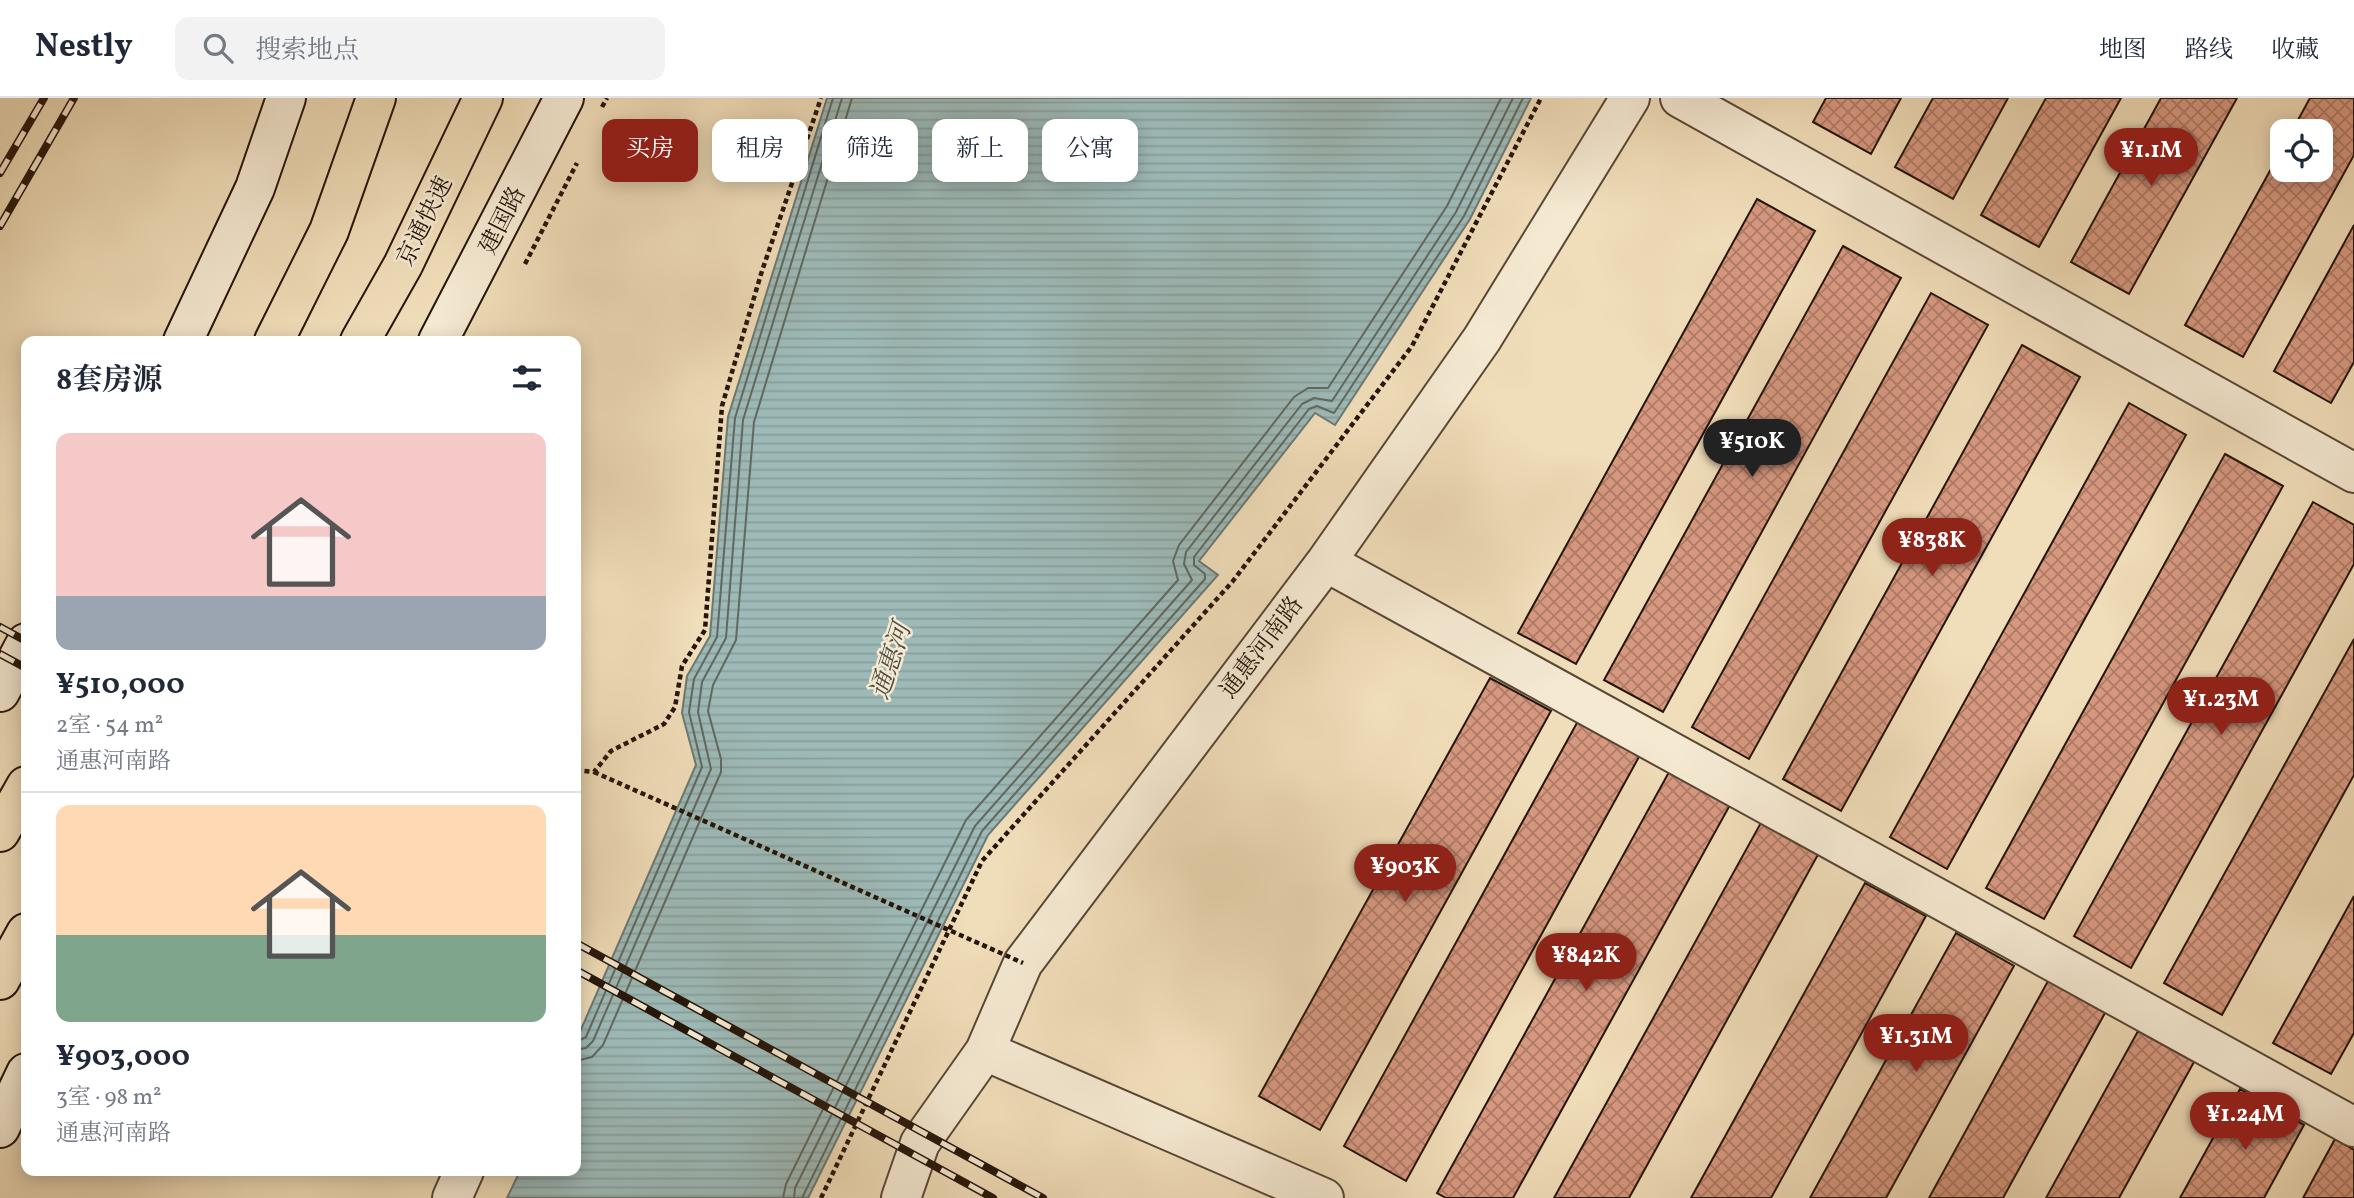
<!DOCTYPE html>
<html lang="zh">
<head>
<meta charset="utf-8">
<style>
	body { margin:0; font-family:Vollkorn,"Noto Serif SC",serif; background:#f2f2f3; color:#1f2937; height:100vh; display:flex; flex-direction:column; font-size:26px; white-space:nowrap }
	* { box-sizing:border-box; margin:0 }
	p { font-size:23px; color:#747a83 }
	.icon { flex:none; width:38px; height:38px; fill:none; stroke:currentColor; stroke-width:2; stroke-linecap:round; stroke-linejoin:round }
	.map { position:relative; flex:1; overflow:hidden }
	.details { position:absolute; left:21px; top:238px; width:560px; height:840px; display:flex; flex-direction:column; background:#fff; border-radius:14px; box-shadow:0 4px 18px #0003 }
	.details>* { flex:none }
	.top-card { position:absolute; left:602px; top:21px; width:665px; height:63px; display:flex; gap:14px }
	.fabs { position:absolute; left:2270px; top:21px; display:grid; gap:14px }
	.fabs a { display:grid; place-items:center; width:63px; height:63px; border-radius:14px; background:#fff; box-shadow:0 4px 18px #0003; font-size:35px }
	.price { position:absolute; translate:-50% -60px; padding:0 16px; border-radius:24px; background:#8f2418; color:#fff; font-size:23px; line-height:46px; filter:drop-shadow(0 2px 4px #0008) }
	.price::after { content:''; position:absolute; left:50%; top:42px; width:21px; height:16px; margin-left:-10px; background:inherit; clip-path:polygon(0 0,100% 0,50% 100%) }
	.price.current { background:#222; color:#fff }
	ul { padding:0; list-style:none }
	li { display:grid; align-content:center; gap:14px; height:371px; padding:0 35px }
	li+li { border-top:2px solid #e0e1e3 }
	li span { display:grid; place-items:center; height:217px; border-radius:14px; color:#555 }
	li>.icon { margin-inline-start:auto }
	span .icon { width:126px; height:126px; fill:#fffc; stroke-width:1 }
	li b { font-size:30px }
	h2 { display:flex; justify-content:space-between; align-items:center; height:84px; padding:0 35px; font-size:30px }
	.tag { padding:0 24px; border-radius:14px; background:#fff; box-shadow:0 4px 18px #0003; font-size:24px; line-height:63px }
	.tag.current { background:#8f2418; color:#fff }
	header { display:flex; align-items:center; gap:42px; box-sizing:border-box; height:98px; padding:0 35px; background:#fff; border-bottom:2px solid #e0e1e3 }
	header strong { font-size:33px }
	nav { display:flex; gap:38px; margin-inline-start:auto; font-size:24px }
	.search { width:490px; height:63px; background:#f2f2f3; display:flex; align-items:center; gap:18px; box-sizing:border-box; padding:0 24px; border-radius:14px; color:#747a83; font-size:26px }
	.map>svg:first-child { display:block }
</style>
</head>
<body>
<header>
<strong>Nestly</strong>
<div class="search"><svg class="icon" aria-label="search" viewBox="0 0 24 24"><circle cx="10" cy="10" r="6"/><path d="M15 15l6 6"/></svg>搜索地点</div>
<nav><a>地图</a><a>路线</a><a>收藏</a></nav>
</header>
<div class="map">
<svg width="2354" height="1100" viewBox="0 0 2354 1100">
	<defs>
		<pattern id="water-rules" width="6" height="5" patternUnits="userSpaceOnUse" patternTransform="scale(1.75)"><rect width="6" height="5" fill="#9dbab8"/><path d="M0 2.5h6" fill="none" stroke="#879f9d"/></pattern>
		<pattern id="building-cross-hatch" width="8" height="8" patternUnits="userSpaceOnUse" patternTransform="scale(1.75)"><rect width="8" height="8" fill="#d79880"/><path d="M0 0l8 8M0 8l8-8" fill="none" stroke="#ae7b67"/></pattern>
	</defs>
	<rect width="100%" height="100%" fill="#f0ddb9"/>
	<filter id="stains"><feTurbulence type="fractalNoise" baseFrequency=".00286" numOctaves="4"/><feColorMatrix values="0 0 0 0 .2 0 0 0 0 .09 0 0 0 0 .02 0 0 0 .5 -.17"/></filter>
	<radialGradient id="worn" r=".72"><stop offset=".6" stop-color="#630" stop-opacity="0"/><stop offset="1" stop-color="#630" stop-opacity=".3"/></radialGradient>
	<path fill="url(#water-rules)" stroke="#6d7872" stroke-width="2" d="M827,0H1531L1470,121L1335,327L1315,315L1199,463L1218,477L988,737L808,1100H507L520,1073H576V943L696,667L682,615L687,578L710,538L728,319Z"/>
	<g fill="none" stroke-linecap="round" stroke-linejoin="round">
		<path stroke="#616860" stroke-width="2" d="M576,944L586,939L702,669L689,614L694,581L717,539L735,320L833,0
			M576,952L586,950L593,943L711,671L698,614L702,584L726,540L743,322L842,0
			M576,963L592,959L603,947L721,674V661L708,613L713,587L736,542L754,324L852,0
			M783,1100L786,1086L966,722L1178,482L1173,463L1179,447L1294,299L1308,290H1328L1447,108L1501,0
			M794,1100L795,1090L975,728L1192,482L1184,466L1186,454L1302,306L1314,300L1332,303L1456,114L1513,0
			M802,1100L982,733L1205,481V476L1194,467V459L1309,311L1317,308L1334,315L1464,118L1523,0"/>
	</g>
	<path fill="url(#building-cross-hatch)" stroke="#251509" stroke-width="2" d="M1826,0H1901L1871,56L1813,24Z
		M1933,0H2008L1953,101L1895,69Z
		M2046,0H2121L2039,149L1981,117Z
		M2161,0H2237L2129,196L2071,164Z
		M2310,0H2354V57L2243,259L2185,227L2282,51V72H2320V33H2292Z
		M1757,101L1815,133L1576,566L1518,535Z
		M2354,127V264L2331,305L2274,273Z
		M1843,148L1901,180L1663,614L1604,582Z
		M1931,195L1988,227L1749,661L1692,629Z
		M2022,247L2080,279L1841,713L1783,681Z
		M2129,305L2186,337L1947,771L1890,739Z
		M2225,356L2283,388L2044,821L1986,790Z
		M2313,404L2354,427V466L2131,870L2074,838Z
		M2354,541V677L2222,917L2164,885Z
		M1490,580L1551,613L1320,1032L1259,998Z
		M1578,623L1640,657L1406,1083L1344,1048Z
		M1669,674L1730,707L1513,1100H1446L1437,1095Z
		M1763,721L1820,753L1629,1100H1554Z
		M1865,785L1926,818L1771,1100H1691Z
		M2354,798V935L2331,976L2273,945Z
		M1956,835L2014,868L1886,1100H1810Z
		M2048,883L2105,915L2003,1100H1929Z
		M2138,933L2194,964L2119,1100H2046Z
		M2240,991L2304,1027L2264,1100H2180Z
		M2335,1041L2354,1052V1100H2303Z"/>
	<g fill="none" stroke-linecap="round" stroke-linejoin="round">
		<defs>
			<path id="street" d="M1680,0L2354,375
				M1326,464L2354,1029
				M985,953L1324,1100
				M452,1100L464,1073
				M901,1100L920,1045L985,953L1023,865L1326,464L1482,241L1630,0"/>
			<path id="secondary" d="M183,243L255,90L286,0
				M438,243L564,0
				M0,594L26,545
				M0,1030L26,975"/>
			<path id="highway" d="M274,243L329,133L376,0
				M360,243L403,167L483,0
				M0,734L26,688
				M0,882L26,835"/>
		</defs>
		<use href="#street" stroke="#584735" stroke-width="42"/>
		<use href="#secondary" stroke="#251509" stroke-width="42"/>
		<use href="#highway" stroke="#251509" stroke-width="42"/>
		<path stroke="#251509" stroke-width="4.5" stroke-dasharray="5 3.5" stroke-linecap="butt" d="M602,9L607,0
			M525,166L577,65
			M576,672L594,674L611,653L664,626L675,609L682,568L705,532L722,308L761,176L821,0
			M821,1100L982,763L1233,483L1412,248L1541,0"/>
		<use href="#street" stroke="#f5e9d2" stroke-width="38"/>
		<use href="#secondary" stroke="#f5e9d2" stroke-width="38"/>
		<use href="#highway" stroke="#f0ddb9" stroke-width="38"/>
		<defs>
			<path id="rail" d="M0,75L44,0
				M0,128L74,0
				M0,529L26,543
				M0,556L26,570
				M576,845L1043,1100
				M576,872L993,1100"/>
		</defs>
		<use href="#rail" stroke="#251509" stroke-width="8"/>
		<use href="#rail" stroke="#f5e9d2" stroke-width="5" stroke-dasharray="16" stroke-linecap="butt"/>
		<path stroke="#251509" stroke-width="4.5" stroke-dasharray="5 3.5" stroke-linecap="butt" d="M594,674L1023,865"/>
	</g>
	<g text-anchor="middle" stroke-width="5" stroke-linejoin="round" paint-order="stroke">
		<g font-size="24" fill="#251509" stroke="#f5e9d2">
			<text transform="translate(502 122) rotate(-63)" y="8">建国路</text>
			<text transform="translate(424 123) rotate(-64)" y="8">京通快速</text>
			<text transform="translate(1261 549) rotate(-53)" y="8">通惠河南路</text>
		</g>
		<g font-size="26" font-style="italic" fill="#4f4f46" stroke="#f5e9d2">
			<text transform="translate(890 563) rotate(-72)" y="9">通惠河</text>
		</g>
	</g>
	<rect width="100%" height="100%" filter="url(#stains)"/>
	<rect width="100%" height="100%" fill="url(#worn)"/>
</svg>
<div class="fabs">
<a><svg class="icon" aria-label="locate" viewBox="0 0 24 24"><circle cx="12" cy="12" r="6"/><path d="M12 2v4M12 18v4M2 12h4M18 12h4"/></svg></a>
</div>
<b class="price" style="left:2151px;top:90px">¥1.1M</b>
<b class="price current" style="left:1752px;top:381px">¥510K</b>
<b class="price" style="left:1932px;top:480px">¥838K</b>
<b class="price" style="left:2221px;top:639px">¥1.23M</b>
<b class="price" style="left:1405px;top:806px">¥903K</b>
<b class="price" style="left:1586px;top:895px">¥842K</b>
<b class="price" style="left:1916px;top:976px">¥1.31M</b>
<b class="price" style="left:2245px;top:1054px">¥1.24M</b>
<div class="top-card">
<a class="tag current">买房</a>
<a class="tag">租房</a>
<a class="tag">筛选</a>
<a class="tag">新上</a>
<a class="tag">公寓</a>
</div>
<section class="details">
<h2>8套房源<svg class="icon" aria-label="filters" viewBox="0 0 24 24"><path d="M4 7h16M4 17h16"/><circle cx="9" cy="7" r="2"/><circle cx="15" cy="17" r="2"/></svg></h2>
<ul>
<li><span style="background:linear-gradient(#f6c9c9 75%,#9aa5b1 0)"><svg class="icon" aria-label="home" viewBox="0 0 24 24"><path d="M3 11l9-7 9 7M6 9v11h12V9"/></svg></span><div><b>¥510,000</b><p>2室 · 54 m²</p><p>通惠河南路</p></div></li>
<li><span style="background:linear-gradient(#ffd9b3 60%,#7fa58c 0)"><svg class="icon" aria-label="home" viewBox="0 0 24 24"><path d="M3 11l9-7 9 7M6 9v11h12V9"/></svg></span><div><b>¥903,000</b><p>3室 · 98 m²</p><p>通惠河南路</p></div></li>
</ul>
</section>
</div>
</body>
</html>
